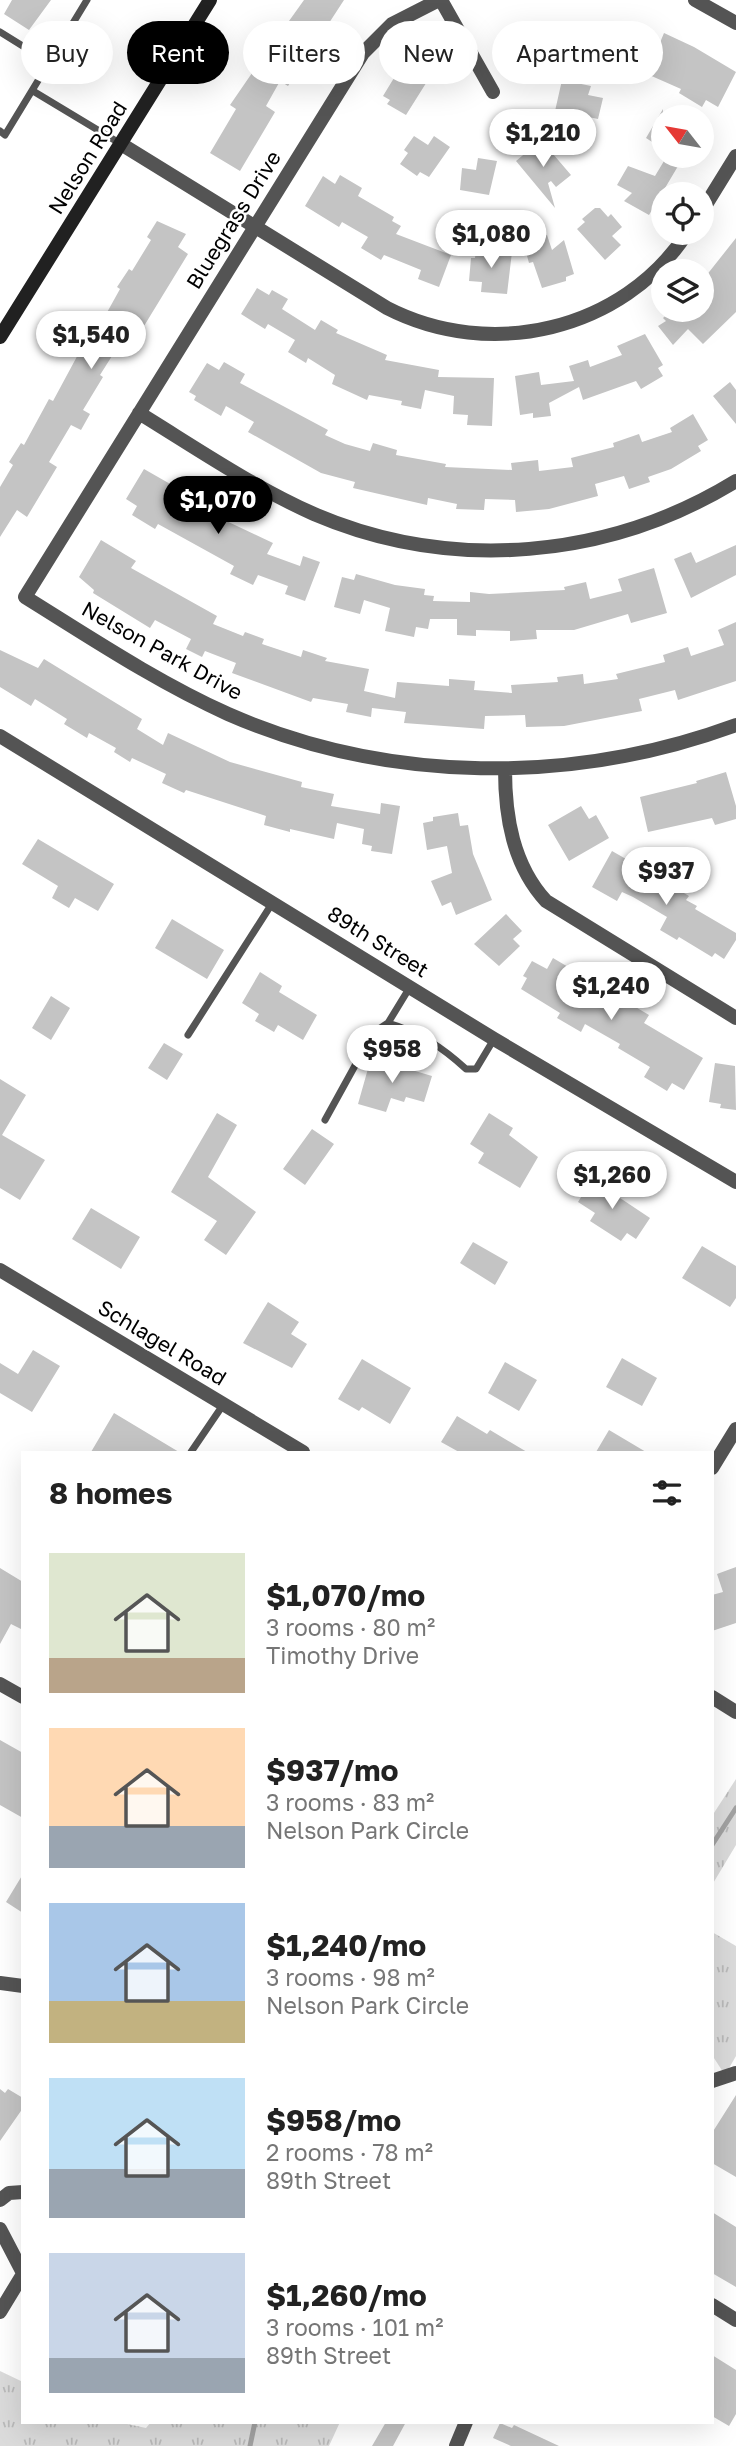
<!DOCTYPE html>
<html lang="en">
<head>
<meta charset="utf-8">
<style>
	body { margin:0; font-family:"Golos Text",sans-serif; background:#f6f6f6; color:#222; height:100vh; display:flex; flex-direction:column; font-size:26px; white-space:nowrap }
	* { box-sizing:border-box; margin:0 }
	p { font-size:23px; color:#767676 }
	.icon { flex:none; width:38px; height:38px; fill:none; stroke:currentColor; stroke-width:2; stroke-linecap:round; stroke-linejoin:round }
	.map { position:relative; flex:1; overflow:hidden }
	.sheet { position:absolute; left:21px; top:1451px; width:693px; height:973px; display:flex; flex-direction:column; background:#fff; border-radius:0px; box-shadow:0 7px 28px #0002 }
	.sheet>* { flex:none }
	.banner { position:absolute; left:21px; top:21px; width:695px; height:63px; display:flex; gap:14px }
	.needle { width:46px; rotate:301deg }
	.buttons { position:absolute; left:651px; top:105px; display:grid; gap:14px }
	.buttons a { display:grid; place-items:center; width:63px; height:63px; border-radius:50%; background:#fff; box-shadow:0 7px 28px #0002; font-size:35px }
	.price { position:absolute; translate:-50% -60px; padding:0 16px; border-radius:24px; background:#fff; color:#222; font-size:23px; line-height:46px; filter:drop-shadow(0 2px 4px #0008) }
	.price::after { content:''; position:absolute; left:50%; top:42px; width:21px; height:16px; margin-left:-10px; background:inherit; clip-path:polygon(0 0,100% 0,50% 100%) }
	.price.selected { background:#000; color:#fff }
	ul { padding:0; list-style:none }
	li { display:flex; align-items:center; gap:21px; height:175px; padding:0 28px }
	li span { display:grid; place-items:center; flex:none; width:196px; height:140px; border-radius:0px; color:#555 }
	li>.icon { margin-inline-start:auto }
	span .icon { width:84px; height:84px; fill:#fffc; stroke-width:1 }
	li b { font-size:30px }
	h2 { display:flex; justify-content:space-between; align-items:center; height:84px; padding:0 28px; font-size:30px }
	.tag { padding:0 24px; border-radius:32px; background:#fff; box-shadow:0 7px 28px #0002; font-size:24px; line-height:63px }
	.tag.selected { background:#000; color:#fff }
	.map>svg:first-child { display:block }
</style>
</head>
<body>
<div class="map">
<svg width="736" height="2446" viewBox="0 0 736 2446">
	<defs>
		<pattern id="park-tufts" width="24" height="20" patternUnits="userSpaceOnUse" patternTransform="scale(1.75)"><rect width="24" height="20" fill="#dbdbdb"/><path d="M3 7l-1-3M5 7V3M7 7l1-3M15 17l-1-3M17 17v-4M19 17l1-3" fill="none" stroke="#bababa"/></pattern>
	</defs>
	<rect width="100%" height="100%" fill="#fff"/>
	<path fill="url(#park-tufts)" d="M736,1779V1845L712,1885V1816Z
		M712,1932L736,1946V2056L725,2075L712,2055Z
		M0,2371L23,2382V2422H118L146,2428L151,2422H340L329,2446H0Z"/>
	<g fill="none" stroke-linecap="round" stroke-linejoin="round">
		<path stroke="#a2a2a2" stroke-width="5" d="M712,1845L736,1808
			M250,2446L255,2422"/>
	</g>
	<path fill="#c4c4c4" d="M12,0H51L29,30L4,14Z
		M304,0H344L288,86L280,81L266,106L275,112L240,171L210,153L236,109L230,105L263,57L255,51L268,29L279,35Z
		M588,27L589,60L553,62L552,43H559V28Z
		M664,33L694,47L736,72L718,107L706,100L702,107L679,93L681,89L638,70L644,58L639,56L646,39L659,45Z
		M415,72L428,80L406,115L387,104L390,100L383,96L397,73L409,80Z
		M562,80L591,86L588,95L603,98L598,119L579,115L577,126L553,120Z
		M663,109V149L646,138Z
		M414,136L428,145L434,136L450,147L429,177L420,172L417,176L400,164L408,153L404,150Z
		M541,140L571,175L556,187L551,181L548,183L555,208L516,161Z
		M667,156H684L649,215L624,201L632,193L617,185L628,166L655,176Z
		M478,158L497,161L489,195L460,190L462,168L476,170Z
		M340,175L362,188L358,196L394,217L392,221L401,226L396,234L451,255L439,287L418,279L421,270L384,255L381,260L361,248L368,237L342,222L339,227L305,206L323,176L335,184Z
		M595,208H600L608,217L611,214L622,227L612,236L621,245L605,260L577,229L585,222L582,219Z
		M157,221L186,234L178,247L188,254L133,344L127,341L121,351L117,348L100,375L103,377L83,410L90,414L81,430L71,425L49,462L57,467L27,517L17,510L0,537V487L13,465L9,462L21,443L24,445L49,399L53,401L81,349L85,352L120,289L117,287L129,269L132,271L151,240L147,237Z
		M547,235L552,250L564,240L574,274L566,277V281L542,288L533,262L529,263L524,245Z
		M736,238V312L703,344L688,329L673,345L658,326L666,321L663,318L672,310H702V281Z
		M476,249L512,252L507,294L481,292L482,282L469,281L471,258H475Z
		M257,288L269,295L272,290L288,299L282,309L315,330L321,320L338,330L336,333L387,355L385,360L439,370L438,377L494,378L492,426L467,425L468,415L453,414L454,396L425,390L421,409L401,405L402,401L369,395L367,400L332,384L335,375L308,358L306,363L288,352L295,340L268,324L265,329L241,314Z
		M645,334L663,365L658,368L663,376L641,389L636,381L583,400L579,387L549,403L551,416L533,418V413L520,415L515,376L539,372L541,385L574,381L569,366L588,360L590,367L622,355L617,346Z
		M224,362L245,374L240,383L328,430L325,435L345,444L370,451L373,443L397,450L396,455L446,464L445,467L512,470L511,463L538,460L539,471L573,467L571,458L614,447L613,443L639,434L642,442L672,432L670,428L693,414L708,440L698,446L701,451L671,469L648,477L650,482L629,489L624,476L595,484L598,496L549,509L516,512L515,500L485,499L484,510L456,509L457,504L428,498L427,505L353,488L355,482L321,473L248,432L254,422L226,406L221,416L194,400L196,396L189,392L207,363L219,370Z
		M730,382L736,390V424L713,396Z
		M144,469L179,489L175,496L202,512L207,504L223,514L220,518L273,543L267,554L300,566L303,556L320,562L305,601L285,594L288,586L258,575L253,585L230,574L234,566L158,524L155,529L132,515L137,506L126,499Z
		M101,540L136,561L131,568L217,616L213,624L243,636L245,632L264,639L262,644L301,657L303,650L327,658L325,661L369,669L364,691L395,698L397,682L449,686V679L475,681L474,690L512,693L511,685L558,682L557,677L583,674L584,684L618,679L616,674L665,662L663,655L688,647L691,656L724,645L718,630L736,622V681L678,700L675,690L639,699L642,711L564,726L526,727L525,715L485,716L484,729L404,723L406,712L372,708L371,717L346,712L348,704L313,698L311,702L232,673L236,663L205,651L202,657L186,649L191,639L155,620L150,628L93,593L94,590L79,577Z
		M736,545V575L691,598L674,559L691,552L696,563Z
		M654,568L667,613L631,623L628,614L574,630H536L537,639L510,641V631L476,630V636L457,635V619H430L428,629L416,627L414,637L385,631L390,608L364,600L360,614L334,607L342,577L354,580L356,574L395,585L425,589L424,595L434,596L433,601L470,602V592L489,594L565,590L564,587L586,582L590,599L622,591L618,579Z
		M0,650L38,668L44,659L142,719L137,729L163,745L168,733L230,762L302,782L301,787L334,794L331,806L380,814L381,803L400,806L392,854L371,851L372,846L362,844L364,829L337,823L334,839L290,829V832L264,825L266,816L186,790L184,793L162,783L166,774L132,758L130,762L114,752L116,748L89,733L87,738L64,724L67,719L35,699L31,706L0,687Z
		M726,772L736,806V819L715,825L712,818L648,832L640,797L697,783L696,781Z
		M581,806L589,819L596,815L609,838L569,861L548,825Z
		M458,813L460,826L468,825L473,854L492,900L456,915L451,902L442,906L431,881L452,873L447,846L427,850L423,823L433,821V817Z
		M38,839L114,884L98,911L75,898L69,908L52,898L58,886L22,864Z
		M612,851L640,867L639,870L645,874L642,880L667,895L672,886L689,896L686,900L697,906L695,909L736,933V940L724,959L715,953L712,957L679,937L677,940L660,930L667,917L633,897L622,892L617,901L592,887Z
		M506,914L522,931L513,939L520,946L499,966L474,944Z
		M172,919L224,950L207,979L155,948Z
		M553,958L649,1015L644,1023L703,1058L684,1090L672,1083L667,1091L644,1077L650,1067L618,1048L620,1044L585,1024L581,1032L557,1018L560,1013L521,989L527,978L523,976L532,961L547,969Z
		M260,972L282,986L279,992L317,1015L303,1040L278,1025L274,1032L255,1021L259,1014L242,1003Z
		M51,996L70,1008L51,1040L32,1028Z
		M164,1043L183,1054L167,1080L148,1068Z
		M371,1058L432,1076L424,1102L406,1097L404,1102L391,1098L386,1112L358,1104Z
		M715,1063L735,1066L736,1110L720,1108L721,1104L709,1102Z
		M0,1079L26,1095L2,1135L45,1160L20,1200L0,1188Z
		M217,1113L237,1125L208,1177L256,1212L226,1255L204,1240L217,1221L171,1192Z
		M489,1113L513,1128L509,1135L538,1157L520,1188L478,1163L484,1153L470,1144Z
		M312,1129L334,1144L305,1185L283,1169Z
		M595,1175L617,1190L614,1194L650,1218L636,1239L627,1233L621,1241L590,1221L595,1213L578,1202Z
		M91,1208L140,1237L121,1269L72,1239Z
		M473,1242L508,1262L495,1285L460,1263Z
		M702,1246L736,1266V1298L730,1307L682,1278Z
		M268,1302L299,1322L291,1334L307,1344L292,1368L243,1343Z
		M33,1350L60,1366L32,1412L0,1393V1363L18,1374Z
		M622,1358L657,1378L642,1406L606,1387Z
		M362,1359L411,1388L390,1424L362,1407L359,1411L338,1399Z
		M505,1362L537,1380L519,1411L488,1393Z
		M114,1413L179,1452H91Z
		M457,1416L487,1434L490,1430L527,1452H459L441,1442Z
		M609,1430L646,1452H596Z
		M736,1567V1623L712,1631V1595L723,1592L717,1574Z
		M0,1568L23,1582V1630L11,1624L0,1644Z
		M0,1740L23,1753V1818L0,1805Z
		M23,1874V1913L6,1902Z
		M0,2089L5,2093L8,2089L23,2098V2108L0,2141Z
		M736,2095V2177L712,2163V2133Z
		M712,2212L736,2227V2287L712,2273Z
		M712,2355L736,2370V2414L729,2426L712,2416Z
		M386,2422H406L393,2446H372Z
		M500,2423L512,2428L514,2425L559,2446H511L493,2438Z"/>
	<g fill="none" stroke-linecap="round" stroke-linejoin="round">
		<path stroke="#545454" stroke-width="7" d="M0,32L50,63
			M33,91L121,144
			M0,131L5,135L87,0
			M388,1023L410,987
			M188,1035L273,902
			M325,1120L373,1033L388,1023C419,1032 442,1047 466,1069H476L494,1039
			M191,1452L223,1405"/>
		<path stroke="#545454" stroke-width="14" d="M439,0L392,24L363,53L25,597C91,638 157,682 228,714C388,784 573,785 736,725
			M441,0L493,92
			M695,0L736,23
			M121,144L387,308C490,361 623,331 687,233
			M702,211L736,156
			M139,413C196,448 253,487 314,514C452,573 609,559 736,481
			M0,736L494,1039L736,1182
			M505,769C505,817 513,865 546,901L736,1018
			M0,1270L303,1452
			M712,1468L736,1429
			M0,1684L23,1697
			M712,1697L736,1712
			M0,1983L23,1986
			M712,2081L736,2073
			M0,2200L9,2193L23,2192
			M0,2229L23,2273
			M712,2305L736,2320
			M0,2312L23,2274
			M456,2446L466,2422"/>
		<path stroke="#212121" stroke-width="14" d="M0,337L210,0"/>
	</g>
	<g text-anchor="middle" stroke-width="5" stroke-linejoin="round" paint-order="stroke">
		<g font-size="21" fill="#000" stroke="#fff">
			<text transform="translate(88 158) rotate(-58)" y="7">Nelson Road</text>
			<text transform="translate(234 220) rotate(-58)" y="7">Bluegrass Drive</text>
			<text transform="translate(162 651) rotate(29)" y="7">Nelson Park Drive</text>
			<text transform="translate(378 942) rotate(32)" y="7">89th Street</text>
			<text transform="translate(162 1343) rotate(31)" y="7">Schlagel Road</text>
		</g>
	</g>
</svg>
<div class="buttons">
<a><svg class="needle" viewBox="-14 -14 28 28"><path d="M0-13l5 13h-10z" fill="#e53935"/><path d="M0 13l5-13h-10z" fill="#767676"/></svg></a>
<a><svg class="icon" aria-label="locate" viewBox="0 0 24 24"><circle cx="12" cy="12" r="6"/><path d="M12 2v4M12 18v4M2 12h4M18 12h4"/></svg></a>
<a><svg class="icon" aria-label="layers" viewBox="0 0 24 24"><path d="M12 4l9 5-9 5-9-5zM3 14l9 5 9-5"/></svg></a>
</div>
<b class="price" style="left:543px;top:169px">$1,210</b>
<b class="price" style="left:491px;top:270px">$1,080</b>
<b class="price" style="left:91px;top:371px">$1,540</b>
<b class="price selected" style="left:218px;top:536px">$1,070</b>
<b class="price" style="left:666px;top:907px">$937</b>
<b class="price" style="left:611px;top:1022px">$1,240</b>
<b class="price" style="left:392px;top:1085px">$958</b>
<b class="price" style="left:612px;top:1211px">$1,260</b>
<div class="banner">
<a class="tag">Buy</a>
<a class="tag selected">Rent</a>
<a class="tag">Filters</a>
<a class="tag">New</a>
<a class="tag">Apartment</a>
</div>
<section class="sheet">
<h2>8 homes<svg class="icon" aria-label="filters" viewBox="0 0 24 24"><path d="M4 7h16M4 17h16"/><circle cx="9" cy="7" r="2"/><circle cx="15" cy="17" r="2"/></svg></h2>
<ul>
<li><span style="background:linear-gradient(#dfe7d0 75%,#b9a48a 0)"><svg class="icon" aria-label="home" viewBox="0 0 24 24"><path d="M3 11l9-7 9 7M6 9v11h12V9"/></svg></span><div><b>$1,070/mo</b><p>3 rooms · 80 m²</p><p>Timothy Drive</p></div></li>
<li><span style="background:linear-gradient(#ffd9b3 70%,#9aa5b1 0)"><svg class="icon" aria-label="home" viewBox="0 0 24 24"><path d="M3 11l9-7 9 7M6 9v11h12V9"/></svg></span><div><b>$937/mo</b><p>3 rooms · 83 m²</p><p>Nelson Park Circle</p></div></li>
<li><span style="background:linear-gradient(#a9c7e8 70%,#c2b280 0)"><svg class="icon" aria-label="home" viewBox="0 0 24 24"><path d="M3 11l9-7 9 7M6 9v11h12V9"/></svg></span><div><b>$1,240/mo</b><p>3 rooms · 98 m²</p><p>Nelson Park Circle</p></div></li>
<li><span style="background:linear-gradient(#bfe0f5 65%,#9aa5b1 0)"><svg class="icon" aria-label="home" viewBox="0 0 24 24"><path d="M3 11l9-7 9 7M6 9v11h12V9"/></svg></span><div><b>$958/mo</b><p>2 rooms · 78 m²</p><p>89th Street</p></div></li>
<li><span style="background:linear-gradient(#c9d6e8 75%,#9aa5b1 0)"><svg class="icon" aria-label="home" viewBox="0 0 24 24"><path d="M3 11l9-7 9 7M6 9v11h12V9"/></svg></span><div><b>$1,260/mo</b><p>3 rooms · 101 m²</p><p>89th Street</p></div></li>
</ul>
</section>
</div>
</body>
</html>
